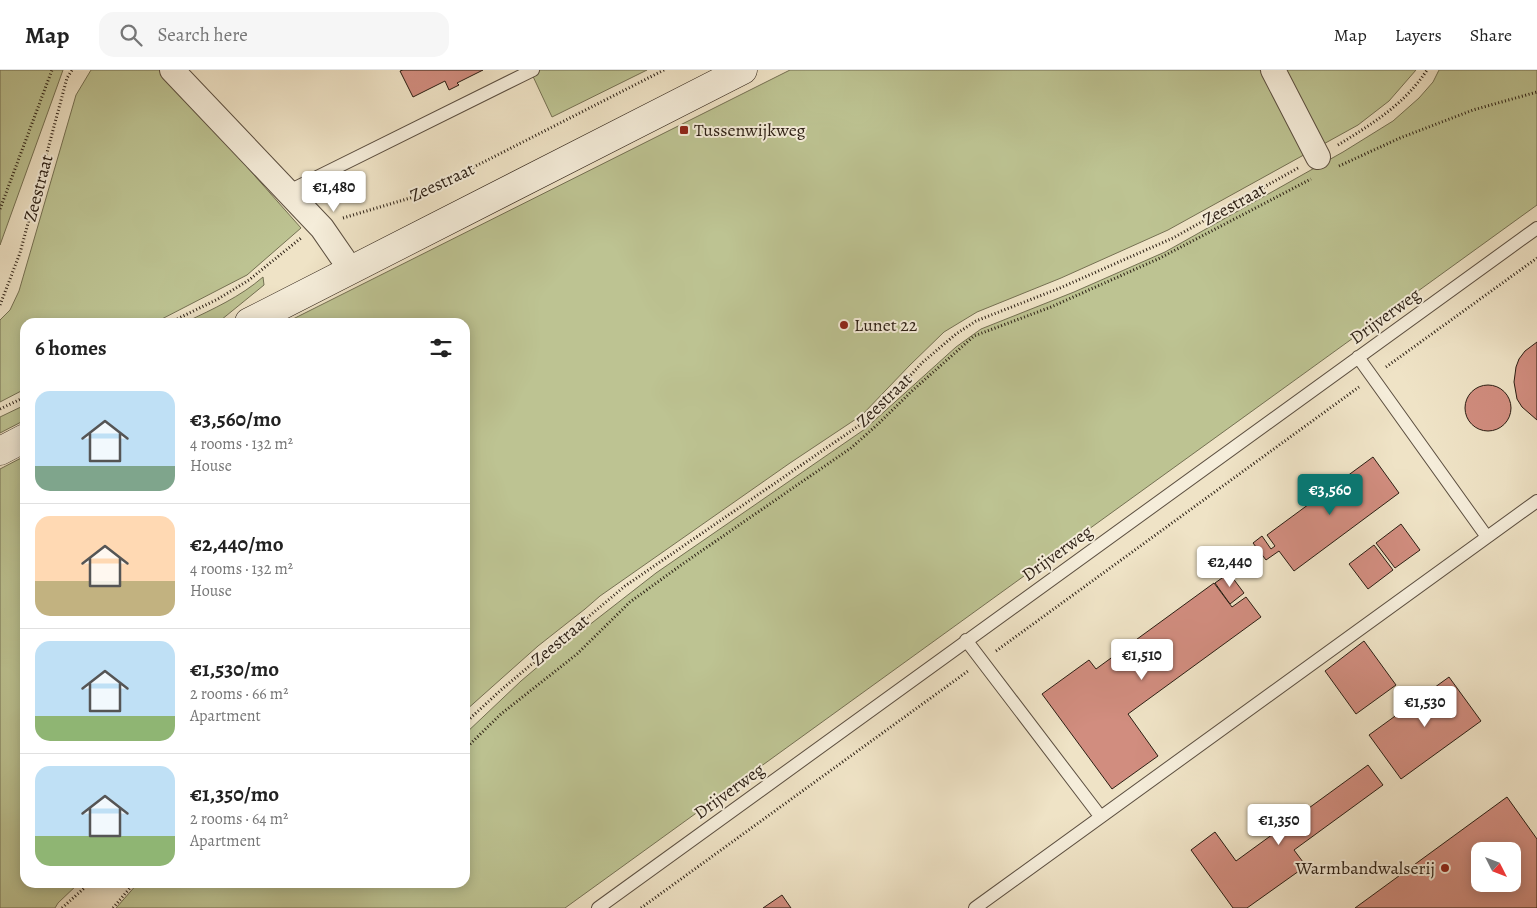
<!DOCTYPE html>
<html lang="en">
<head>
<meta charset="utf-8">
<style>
	body { margin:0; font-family:Alegreya,serif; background:#f6f6f6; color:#222; height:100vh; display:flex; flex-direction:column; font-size:19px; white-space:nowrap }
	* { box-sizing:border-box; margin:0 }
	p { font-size:16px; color:#767676 }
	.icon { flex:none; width:28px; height:28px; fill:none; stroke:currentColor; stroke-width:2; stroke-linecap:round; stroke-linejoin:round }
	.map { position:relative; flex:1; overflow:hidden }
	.panel { position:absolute; left:20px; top:248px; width:450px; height:570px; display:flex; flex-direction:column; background:#fff; border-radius:15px; box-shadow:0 2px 12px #0003 }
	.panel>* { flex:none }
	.needle { width:32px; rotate:132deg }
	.controls { position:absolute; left:1471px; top:772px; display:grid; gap:10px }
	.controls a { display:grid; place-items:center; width:50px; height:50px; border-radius:10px; background:#fff; box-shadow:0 2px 12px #0003; font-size:25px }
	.price { position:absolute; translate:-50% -42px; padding:0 11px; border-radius:5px; background:#fff; color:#222; font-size:16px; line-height:32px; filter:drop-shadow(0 1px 2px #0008) }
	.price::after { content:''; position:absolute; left:50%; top:30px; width:15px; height:11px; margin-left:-8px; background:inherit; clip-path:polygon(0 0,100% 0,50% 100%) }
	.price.current { background:#0f766e; color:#fff }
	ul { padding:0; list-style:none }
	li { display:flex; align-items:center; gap:15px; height:125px; padding:0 15px }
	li+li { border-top:1px solid #e0e0e0 }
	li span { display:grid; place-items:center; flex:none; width:140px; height:100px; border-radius:15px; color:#555 }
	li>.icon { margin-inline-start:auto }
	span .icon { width:60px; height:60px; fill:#fffc; stroke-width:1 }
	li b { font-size:21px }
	h2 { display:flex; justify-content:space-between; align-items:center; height:60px; padding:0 15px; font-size:21px }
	header { display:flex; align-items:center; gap:30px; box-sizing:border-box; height:70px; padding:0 25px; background:#fff; border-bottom:1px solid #e0e0e0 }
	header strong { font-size:24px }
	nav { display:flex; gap:28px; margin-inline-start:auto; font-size:18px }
	.search { width:350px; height:45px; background:#f6f6f6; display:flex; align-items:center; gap:12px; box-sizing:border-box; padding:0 18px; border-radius:15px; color:#767676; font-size:19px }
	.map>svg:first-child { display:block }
</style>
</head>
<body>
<header>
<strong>Map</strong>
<div class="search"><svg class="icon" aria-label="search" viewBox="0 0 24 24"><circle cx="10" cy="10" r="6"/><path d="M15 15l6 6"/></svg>Search here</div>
<nav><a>Map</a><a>Layers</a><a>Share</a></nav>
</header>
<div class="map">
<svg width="1537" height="838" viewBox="0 0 1537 838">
	<rect width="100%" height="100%" fill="#efe3c6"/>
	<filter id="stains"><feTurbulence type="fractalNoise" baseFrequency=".004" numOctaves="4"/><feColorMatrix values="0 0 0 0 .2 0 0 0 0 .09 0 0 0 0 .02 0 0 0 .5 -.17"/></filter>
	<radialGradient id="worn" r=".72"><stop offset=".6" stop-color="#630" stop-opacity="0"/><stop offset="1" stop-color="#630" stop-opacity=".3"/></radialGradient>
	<path fill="#bdc392" stroke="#747052" d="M0,0H63L0,175Z
		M91,0H161L301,158L247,205L156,252H25V319L0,332V250L10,240L19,221L76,25Z
		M530,0H647L552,47Z
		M790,0H1416L1389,31L1358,55L1168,160L1061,208L977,242L944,262L910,295L862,345L790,393L600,526L585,539L538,576L465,641V252H287Z
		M1439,0H1537V135L565,838H116L138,813L465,812V664L521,611L561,577L656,503L865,359L956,277L981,259L1074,222L1165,182L1343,82L1393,51L1419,28L1433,12Z
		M263,207L264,215L221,250L217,252H186C213,239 240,227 263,207Z
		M25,335V350L0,363V347Z
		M25,386V812L79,813L58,833L55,838H0V399Z"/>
	<path fill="#d18d7f" stroke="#2b1e13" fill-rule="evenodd" d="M403,0H483L457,13L459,15L449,20L445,11L413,27L400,1Z
		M1537,272V350L1522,337L1517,329L1514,312L1516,297L1519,289L1525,281Z
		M1465 338a23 23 0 1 1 46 0a23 23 0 1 1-46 0Z
		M1373,387L1399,423L1294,501L1279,481L1266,490L1253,473L1262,466L1271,479L1275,476L1267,465Z
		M1401,454L1420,480L1395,498L1376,473Z
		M1374,475L1393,500L1368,519L1349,494Z
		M1229,503L1244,523L1230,534L1215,513Z
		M1214,513L1232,537L1246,527L1261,547L1128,644L1158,686L1112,719L1042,624L1089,590L1096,599Z
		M1364,571L1396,615L1356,644L1325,601Z
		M1449,607L1481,651L1401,709L1369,665Z
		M1368,695L1383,715L1294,780L1306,796L1247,838H1233L1191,780L1215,762L1236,791Z
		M1507,727L1537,769V838H1355ZM1480,781H1512V814H1480Z
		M782,825L791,838H763Z"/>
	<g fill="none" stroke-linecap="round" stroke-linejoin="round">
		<defs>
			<path id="lane" d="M287,122L533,0
				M1358,287L1487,467
				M966,570L1100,746
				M598,838L1537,158
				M975,838L1537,431"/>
			<path id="street" d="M172,0L322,158L351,200
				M1273,0L1318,87"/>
			<path id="secondary" d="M249,252L743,0
				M0,381L25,368"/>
		</defs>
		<use href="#lane" stroke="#5c4f40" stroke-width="14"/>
		<use href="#street" stroke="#5c4f40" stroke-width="26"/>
		<use href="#secondary" stroke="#2b1e13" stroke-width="29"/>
		<path stroke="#2b1e13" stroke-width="3" stroke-dasharray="1 2.5" stroke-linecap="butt" d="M1338,75C1372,54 1405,34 1427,0
			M1339,96L1400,68L1473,40L1537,22
			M0,139L52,0
			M343,148L417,126L664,0
			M0,235L20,183L67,8L72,0
			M171,252L218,229L249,210L301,168
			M1386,297L1537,188
			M0,339L25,327
			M996,581L1359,317
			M465,653L501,620L625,516L870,348L923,292L956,264L976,251L1060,218L1173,168L1298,98
			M465,679L501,644L577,584L630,532L684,493L851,378L877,355L913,320L974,266L1051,237L1158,189L1311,109
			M62,838L91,812
			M113,838L135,812
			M641,838L968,601"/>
		<use href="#lane" stroke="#f5edda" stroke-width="12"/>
		<use href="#street" stroke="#f5edda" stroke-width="24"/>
		<use href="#secondary" stroke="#f5edda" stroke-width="28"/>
	</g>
	<g fill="#8f2418" stroke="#f5edda" stroke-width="2">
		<rect x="679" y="55" width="10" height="10" rx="2.5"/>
		<circle cx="844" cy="255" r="5"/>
		<circle cx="1445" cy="798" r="5"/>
	</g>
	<g text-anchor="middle" stroke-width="4" stroke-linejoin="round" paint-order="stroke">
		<g font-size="18" fill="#2b1e13" stroke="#f5edda" text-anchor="start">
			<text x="694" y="66">Tussenwijkweg</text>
			<text x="854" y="261">Lunet 22</text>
			<text x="1435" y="804" text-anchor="end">Warmbandwalserij</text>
		</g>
		<g font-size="18" fill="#2b1e13" stroke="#f5edda">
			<text transform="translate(442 112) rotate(-25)" y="6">Zeestraat</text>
			<text transform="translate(38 118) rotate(-75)" y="6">Zeestraat</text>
			<text transform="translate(1234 134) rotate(-29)" y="6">Zeestraat</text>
			<text transform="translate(1385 246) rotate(-36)" y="6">Drijverweg</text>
			<text transform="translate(884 330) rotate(-44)" y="6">Zeestraat</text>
			<text transform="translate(1057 483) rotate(-36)" y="6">Drijverweg</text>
			<text transform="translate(560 570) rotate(-40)" y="6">Zeestraat</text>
			<text transform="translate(729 721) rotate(-36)" y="6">Drijverweg</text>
		</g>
	</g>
	<rect width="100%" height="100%" filter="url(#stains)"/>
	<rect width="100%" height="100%" fill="url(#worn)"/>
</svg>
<div class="controls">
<a><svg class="needle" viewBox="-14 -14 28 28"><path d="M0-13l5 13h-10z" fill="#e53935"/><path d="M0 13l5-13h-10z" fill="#767676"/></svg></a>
</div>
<b class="price" style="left:334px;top:143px">€1,480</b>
<b class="price current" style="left:1330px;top:446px">€3,560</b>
<b class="price" style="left:1230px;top:518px">€2,440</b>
<b class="price" style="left:1142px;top:611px">€1,510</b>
<b class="price" style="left:1425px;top:658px">€1,530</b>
<b class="price" style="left:1279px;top:776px">€1,350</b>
<section class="panel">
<h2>6 homes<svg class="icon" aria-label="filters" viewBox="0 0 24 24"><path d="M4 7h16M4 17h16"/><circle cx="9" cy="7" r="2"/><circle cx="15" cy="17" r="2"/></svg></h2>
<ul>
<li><span style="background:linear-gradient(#bfe0f5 75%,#7fa58c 0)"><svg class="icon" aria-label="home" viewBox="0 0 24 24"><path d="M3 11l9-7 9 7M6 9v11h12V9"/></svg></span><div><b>€3,560/mo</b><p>4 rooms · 132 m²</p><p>House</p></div></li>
<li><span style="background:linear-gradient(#ffd9b3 65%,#c2b280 0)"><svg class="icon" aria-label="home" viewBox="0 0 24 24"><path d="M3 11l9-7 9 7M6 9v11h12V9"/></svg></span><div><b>€2,440/mo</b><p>4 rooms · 132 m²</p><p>House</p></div></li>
<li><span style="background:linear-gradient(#bfe0f5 75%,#8fb573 0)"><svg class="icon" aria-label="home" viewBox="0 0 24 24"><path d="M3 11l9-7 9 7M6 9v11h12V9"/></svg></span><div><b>€1,530/mo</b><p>2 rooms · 66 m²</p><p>Apartment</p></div></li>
<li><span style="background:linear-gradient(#bfe0f5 70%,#8fb573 0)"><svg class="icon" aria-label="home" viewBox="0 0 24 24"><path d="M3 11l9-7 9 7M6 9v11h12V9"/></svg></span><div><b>€1,350/mo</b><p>2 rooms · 64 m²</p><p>Apartment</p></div></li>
</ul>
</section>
</div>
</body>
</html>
